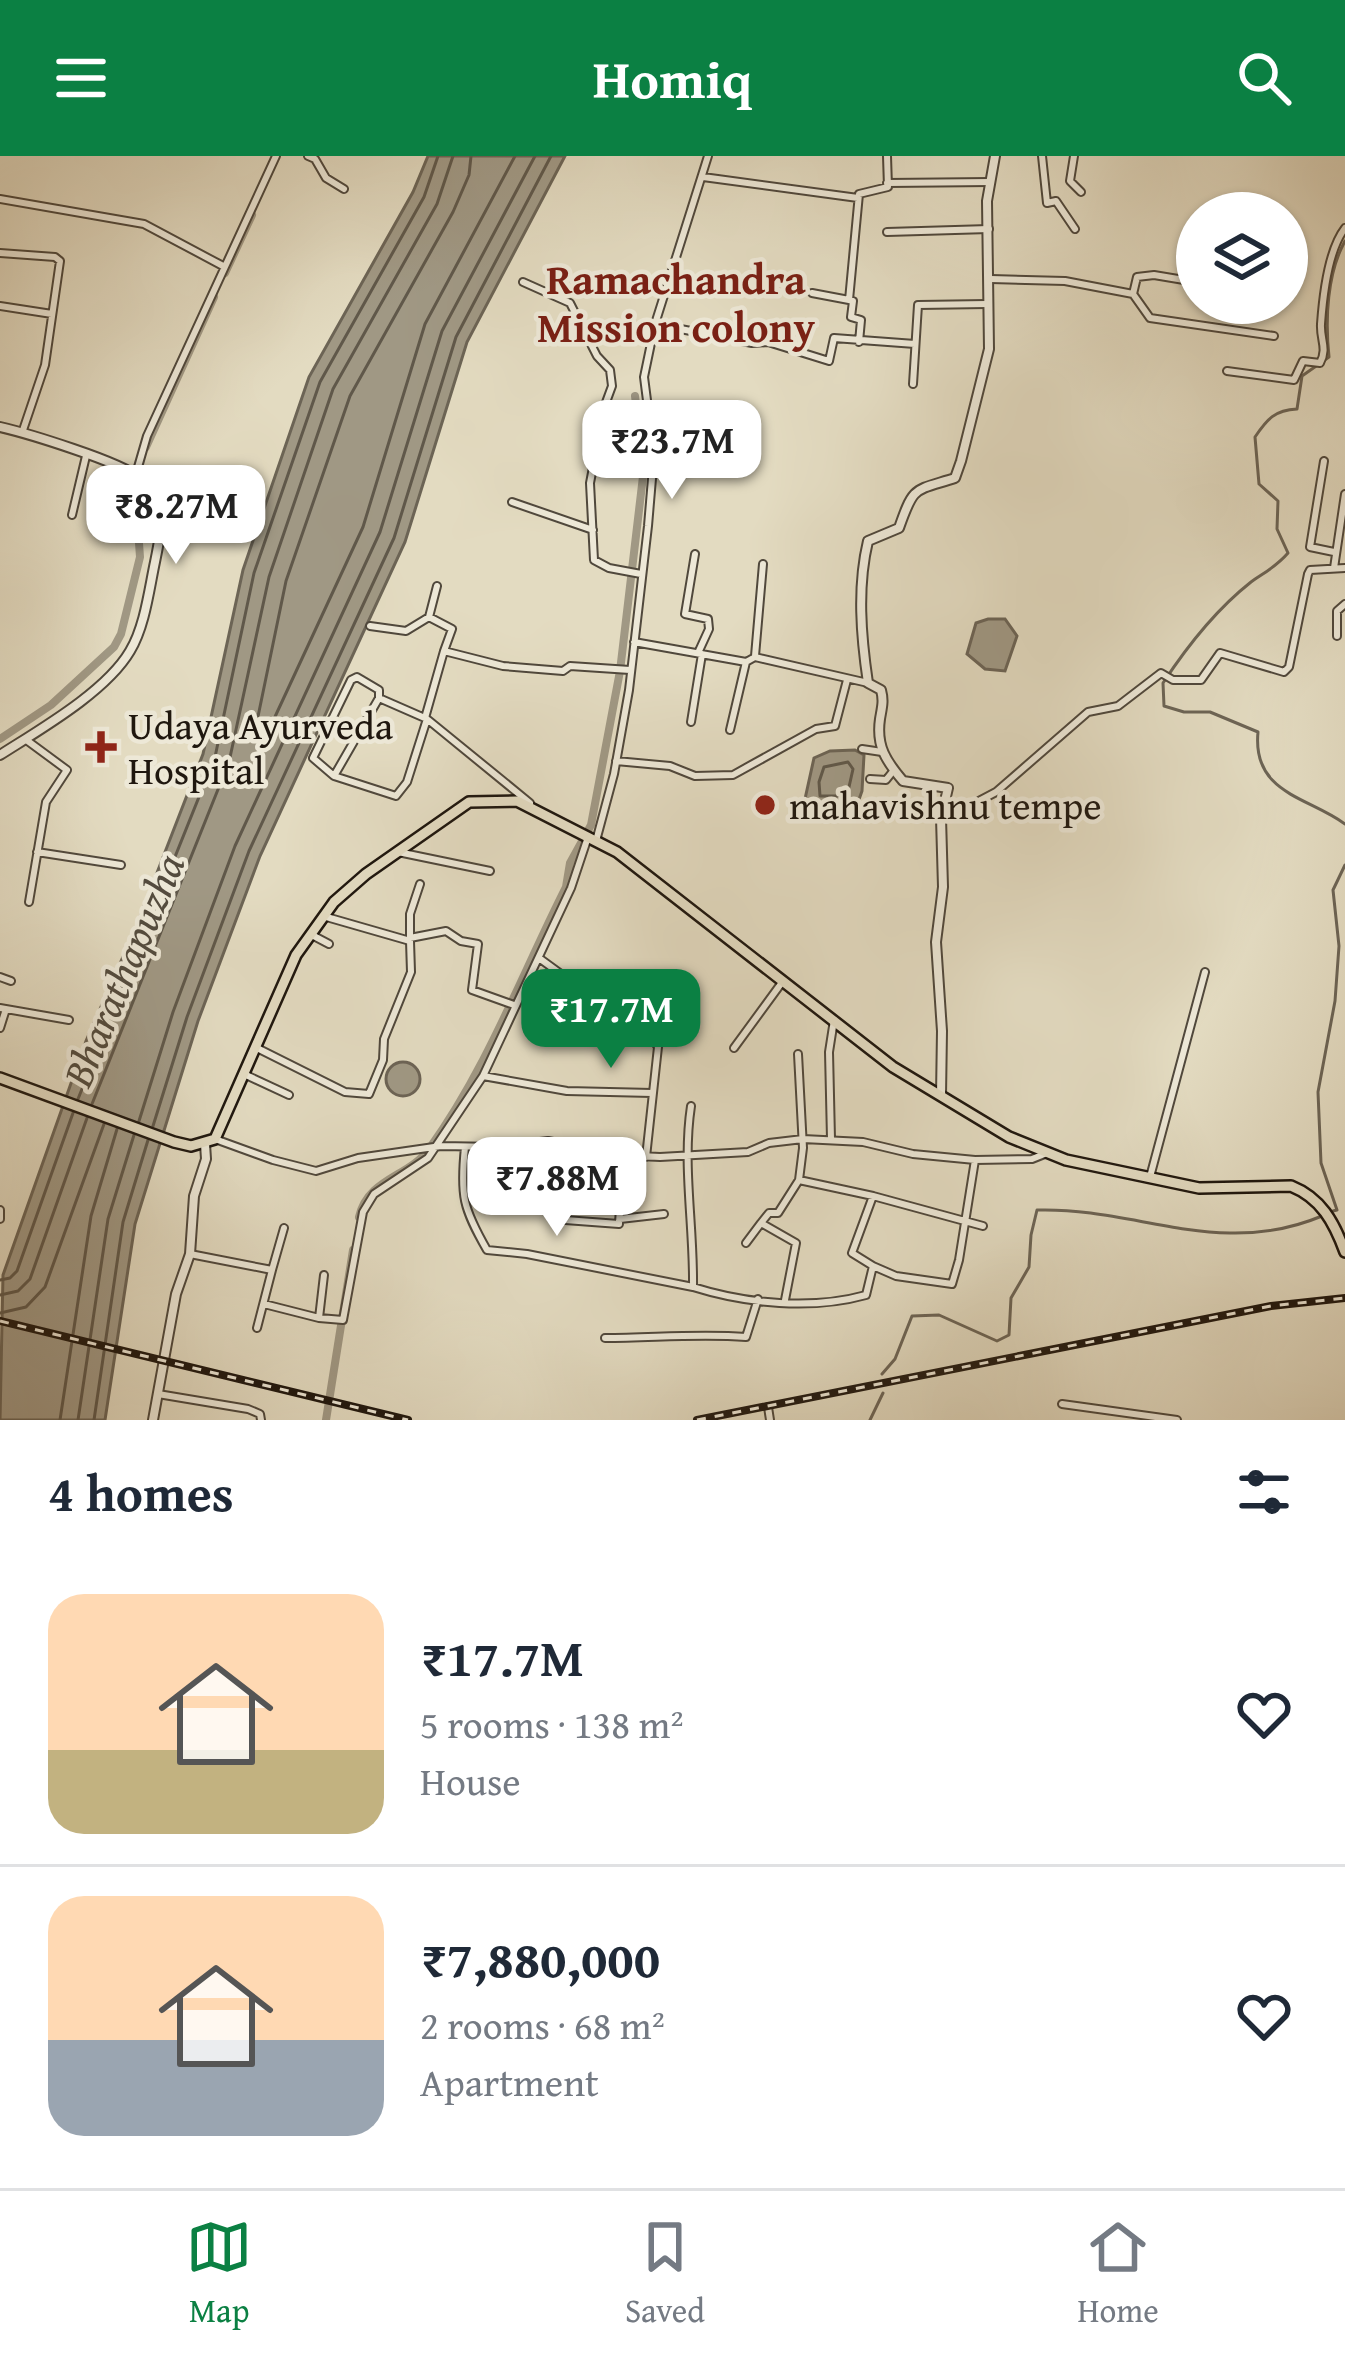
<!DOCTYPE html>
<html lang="en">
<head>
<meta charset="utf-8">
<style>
	body { margin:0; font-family:"Gentium Book Plus",serif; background:#f6f6f7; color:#1f2937; height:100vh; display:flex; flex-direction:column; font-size:45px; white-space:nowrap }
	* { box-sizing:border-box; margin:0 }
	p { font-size:39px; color:#747a83 }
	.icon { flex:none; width:66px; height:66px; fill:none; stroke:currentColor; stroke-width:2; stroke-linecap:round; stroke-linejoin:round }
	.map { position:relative; height:1264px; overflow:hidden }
	.sheet { display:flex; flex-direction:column; background:#fff; flex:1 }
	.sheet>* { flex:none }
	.buttons { position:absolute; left:1176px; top:36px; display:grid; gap:24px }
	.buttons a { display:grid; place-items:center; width:132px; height:132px; border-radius:50%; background:#fff; box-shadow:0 3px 9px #0004; font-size:60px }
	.price { position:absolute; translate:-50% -102px; padding:0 27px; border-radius:24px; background:#fff; color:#222; font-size:39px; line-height:78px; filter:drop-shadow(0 3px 6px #0008) }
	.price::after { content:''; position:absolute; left:50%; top:72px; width:36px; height:27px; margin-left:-18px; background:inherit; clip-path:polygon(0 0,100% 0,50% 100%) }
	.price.on { background:#0b8043; color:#fff }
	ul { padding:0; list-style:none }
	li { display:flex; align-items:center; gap:36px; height:300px; padding:0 48px }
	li+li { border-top:3px solid #e0e1e3 }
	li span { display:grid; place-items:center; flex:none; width:336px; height:240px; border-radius:36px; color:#555 }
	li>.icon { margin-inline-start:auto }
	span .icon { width:144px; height:144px; fill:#fffc; stroke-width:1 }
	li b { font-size:51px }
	h2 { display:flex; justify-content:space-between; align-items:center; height:144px; padding:0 48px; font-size:51px }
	header { display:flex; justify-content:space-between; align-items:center; height:156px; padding:0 48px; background:#0b8043; color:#fff; font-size:54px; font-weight:700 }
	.menu { display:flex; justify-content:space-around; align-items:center; height:168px; border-top:3px solid #e0e1e3; background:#fff; font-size:33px; color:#747a83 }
	.menu a { display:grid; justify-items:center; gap:6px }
	.menu .on { color:#0b8043 }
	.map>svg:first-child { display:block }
</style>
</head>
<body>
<header><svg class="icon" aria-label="menu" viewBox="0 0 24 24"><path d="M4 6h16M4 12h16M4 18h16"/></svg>Homiq<svg class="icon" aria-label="search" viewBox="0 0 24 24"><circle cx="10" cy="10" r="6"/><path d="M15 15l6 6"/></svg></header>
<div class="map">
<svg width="1345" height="1264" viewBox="0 0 1345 1264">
	<rect width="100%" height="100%" fill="#e3dbc1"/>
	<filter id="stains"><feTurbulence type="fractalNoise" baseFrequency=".00167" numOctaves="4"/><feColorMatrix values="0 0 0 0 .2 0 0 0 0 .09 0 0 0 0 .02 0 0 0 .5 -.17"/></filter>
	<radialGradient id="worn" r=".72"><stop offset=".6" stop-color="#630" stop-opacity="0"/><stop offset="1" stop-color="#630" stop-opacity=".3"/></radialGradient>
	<path fill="#a09884" stroke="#6c6455" stroke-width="3" d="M428,0H565L467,186L405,386L260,700L198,865L135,1068L105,1264H0L3,1119L86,885L136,771L203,598L243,414L309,221L413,36Z
		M988,463H1005L1017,480L1005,515L985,513L967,498L976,467Z
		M855,594L864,599L862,635L856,652L817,653L805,643L814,602L830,595Z
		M386 923a17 17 0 1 1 34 0a17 17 0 1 1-34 0Z"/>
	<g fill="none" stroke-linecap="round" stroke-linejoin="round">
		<path stroke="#60584a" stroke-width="3" d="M471,0L469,19L453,56L350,240L286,425L255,575L259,581L267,578L363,371L425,168L515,0
			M848,606L853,613L847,640H820L819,626L824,611Z
			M78,943L215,601L254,417L320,226L424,41L438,0
			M92,948L229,606L269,421L333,233L437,48L453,0
			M139,965L173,856L235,690L380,376L442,175L535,0
			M153,970L187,861L249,695L394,382L456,181L551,0
			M0,1124L10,1122L17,1115L73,957
			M0,1139L18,1135L30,1123L87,962
			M0,1157L26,1151L45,1131L104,968
			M60,1264L91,1060L117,973
			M78,1264L108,1063L134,979
			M94,1264L123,1066L148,984"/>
		<path stroke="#6c6455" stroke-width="3" d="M1345,85C1327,117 1325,164 1329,201L1302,220L1297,253C1275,254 1267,263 1255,281L1259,328L1278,345L1277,373L1288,397C1276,411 1265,416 1251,426C1218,452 1186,492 1163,527L1164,550L1184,556H1210L1258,576C1252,638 1309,641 1345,668
			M1333,1055L1337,1054L1321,1007L1318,936L1335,845L1339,790L1333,734L1345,709
			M882,1218L895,1203L912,1160L939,1159L997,1185L1009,1179L1011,1142L1029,1111L1031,1079L1037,1054C1136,1051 1220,1103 1322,1060
			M870,1264L883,1237"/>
		<path stroke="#a09884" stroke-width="8" d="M225,117L252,59
			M146,291L214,141
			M0,583L51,549L114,491L121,478L140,401L135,331
			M359,1061C368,1022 409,1021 429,993C488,911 521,820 566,731L570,707L591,669L620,515L644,312L635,240
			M326,1264L353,1094"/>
		<defs>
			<path id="minor" d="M308,0L315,3L326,22L344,33
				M1042,0L1047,47L1056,45L1075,73
				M1074,0L1070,25L1081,36
				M703,21L858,42
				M887,27L991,26
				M0,43L144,68L223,110
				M887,76L989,73
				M0,97L55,101L60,105L45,209L22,277
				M991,123L1065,125L1133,138L1137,121L1154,119L1184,124
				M523,126L570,147L597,200L610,214L612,230L605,249L590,327L594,404L609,412L641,418
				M812,137L849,144L859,38L888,31L887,0
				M1133,138L1150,162L1274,180
				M849,144L853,145L851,161L861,164L859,186
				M0,150L52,158
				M655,168L752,187L768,186L829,205L834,182L915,188
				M1227,215L1294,224L1303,205L1320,207C1328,192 1320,184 1321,168C1323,140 1328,94 1345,72
				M913,228L918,149L987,148
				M1324,305L1310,391L1334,396
				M136,318L147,280L276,0
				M512,346L593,374
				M72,359L86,300
				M695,398L685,458L708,463L709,473L698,497
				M1334,412L1345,338
				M429,461L437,430
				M370,470L406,475L429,461L452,473L444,495
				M1337,480V455L1345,448
				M634,486L746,506L755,501L868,527
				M755,500L763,408
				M379,542V534L357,521L351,524L313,602L334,620L396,640L407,626L427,563
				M425,562L444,495L503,510L563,515L570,510L630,514
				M691,566L702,498
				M730,574L746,506
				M25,583L67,614L46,646L29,746
				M862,593L882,596
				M616,605L670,610L695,620L733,619L816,573L835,570L847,524
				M334,620L379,542L427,563L530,647
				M870,623L886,624L894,614
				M942,658L960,655L996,636L1088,556L1118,550L1161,517L1173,524H1201L1220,497L1284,516L1289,511L1308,418L1310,414L1345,412
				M596,685L614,618L629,534L648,370L654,299L644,221L655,168L708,0
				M37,696L121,709
				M398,696L490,715
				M310,778L329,788
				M410,781V758L420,728
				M410,782L446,775L461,785L478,788L472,834L514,849
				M539,802L565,821L603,840L601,881L653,883L658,891L646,1001
				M0,821L11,825
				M0,852L69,864
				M0,872L6,853
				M257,892L345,936L369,938L383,904L384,883L411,816L410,785L323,760
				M734,892L783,825
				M246,919L289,939
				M483,920L567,935L652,937
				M691,950C682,1010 694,1070 693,1131C747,1148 812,1154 866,1139L873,1110L896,1120L952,1128L959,1104L975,1004
				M215,983L273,1004L316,1015L358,1002L441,990L498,991L548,985L620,999L660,1001L748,996L769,987L803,983L863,986L913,998L975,1004L1032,1003L1047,997
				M831,983L829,896L834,864
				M561,988L552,1063L619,1068L623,999
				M465,991C460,1040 463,1052 487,1094L527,1098L693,1131
				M1150,1021L1205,816
				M799,1024L873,1040L852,1097L873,1110
				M873,1040L983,1070
				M0,1054V1063
				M620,1063L664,1058
				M746,1087L761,1067
				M190,1098L272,1114L284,1072
				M785,1144L796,1087L761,1067L769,1057H778L799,1024L803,992L798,898
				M264,1148L319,1162L324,1119
				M319,1162L343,1164L363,1056L374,1038L428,1002L483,920L571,732L588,681
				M257,1172L272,1114
				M605,1182C653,1182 699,1177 746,1181L758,1143
				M158,1238L248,1253L260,1258L261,1264
				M1062,1248L1177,1264
				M768,1251L770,1264"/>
			<path id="tertiary" d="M0,271C26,277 122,306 139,322C167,347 162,372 155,406C149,434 145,470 130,495C106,536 39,574 0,599
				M941,939L942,875L936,786L943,731L941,662L948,632L903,625C886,605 876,590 880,563C882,551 884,545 881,534L868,527C861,480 857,431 868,385L899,372C914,329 914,335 955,322L961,305L989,193L987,45L995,0
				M153,1264L176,1138L190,1098L194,1040L206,1003L205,988"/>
			<path id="primary" d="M0,922L174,986L191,990L215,983L296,799L334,746L366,718L469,646L517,645L617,696L893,911L1009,981L1066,1004L1199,1032L1291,1030C1321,1042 1334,1066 1345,1096"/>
		</defs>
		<use href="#minor" stroke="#50483c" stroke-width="10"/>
		<use href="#tertiary" stroke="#50483c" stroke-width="12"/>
		<use href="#primary" stroke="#1f170f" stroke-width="14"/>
		<use href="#minor" stroke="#ede8d7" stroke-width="6"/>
		<use href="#tertiary" stroke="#ede8d7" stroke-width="8"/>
		<use href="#primary" stroke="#e3dbc1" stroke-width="9"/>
		<defs>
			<path id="rail" d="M0,1165L408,1264
				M697,1264L1271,1150L1345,1142"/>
		</defs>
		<use href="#rail" stroke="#1f170f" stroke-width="8"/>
		<use href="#rail" stroke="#ede8d7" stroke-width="3" stroke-dasharray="9" stroke-linecap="butt"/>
	</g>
	<g fill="#8f2418" stroke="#ede8d7" stroke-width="4.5">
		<path d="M95 573h12v12h12v12h-12v12h-12v-12h-12v-12h12z"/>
		<circle cx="765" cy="649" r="12"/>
	</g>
	<g text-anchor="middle" stroke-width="9" stroke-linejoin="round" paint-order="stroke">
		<g font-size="39" fill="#1f170f" stroke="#ede8d7" text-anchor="start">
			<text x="128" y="583">Udaya Ayurveda<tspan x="128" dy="45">Hospital</tspan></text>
			<text x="789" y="663">mahavishnu tempe</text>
		</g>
		<g font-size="42" font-weight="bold" fill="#7a1f14" stroke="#ede8d7">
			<text x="676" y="138">Ramachandra<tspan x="676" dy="48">Mission colony</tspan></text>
		</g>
		<g font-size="42" font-style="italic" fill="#534b3e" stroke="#ede8d7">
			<text transform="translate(123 814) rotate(-67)" y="15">Bharathapuzha</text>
		</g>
	</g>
	<rect width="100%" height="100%" filter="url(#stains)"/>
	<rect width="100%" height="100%" fill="url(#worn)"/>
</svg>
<div class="buttons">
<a><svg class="icon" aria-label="layers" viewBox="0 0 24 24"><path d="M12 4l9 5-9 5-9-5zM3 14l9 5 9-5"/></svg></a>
</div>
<b class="price" style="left:672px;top:346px">₹23.7M</b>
<b class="price" style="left:176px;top:411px">₹8.27M</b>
<b class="price on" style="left:611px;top:915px">₹17.7M</b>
<b class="price" style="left:557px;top:1083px">₹7.88M</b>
</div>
<section class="sheet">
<h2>4 homes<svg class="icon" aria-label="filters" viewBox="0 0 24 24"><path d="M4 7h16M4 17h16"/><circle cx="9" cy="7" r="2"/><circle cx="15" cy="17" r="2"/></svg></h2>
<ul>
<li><span style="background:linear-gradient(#ffd9b3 65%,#c2b280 0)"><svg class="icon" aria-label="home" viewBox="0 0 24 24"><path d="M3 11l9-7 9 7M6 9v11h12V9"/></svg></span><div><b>₹17.7M</b><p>5 rooms · 138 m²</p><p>House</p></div><svg class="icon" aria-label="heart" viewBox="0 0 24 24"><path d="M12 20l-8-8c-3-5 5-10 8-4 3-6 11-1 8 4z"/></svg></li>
<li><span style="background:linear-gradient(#ffd9b3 60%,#9aa5b1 0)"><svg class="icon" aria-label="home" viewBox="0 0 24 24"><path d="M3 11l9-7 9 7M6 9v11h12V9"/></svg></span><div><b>₹7,880,000</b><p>2 rooms · 68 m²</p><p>Apartment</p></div><svg class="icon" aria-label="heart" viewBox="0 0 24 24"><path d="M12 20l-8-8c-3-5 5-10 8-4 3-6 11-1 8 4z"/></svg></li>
</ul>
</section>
<nav class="menu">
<a class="on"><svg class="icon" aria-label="map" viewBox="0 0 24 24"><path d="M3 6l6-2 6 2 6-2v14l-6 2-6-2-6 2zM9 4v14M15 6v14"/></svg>Map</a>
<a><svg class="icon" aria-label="saved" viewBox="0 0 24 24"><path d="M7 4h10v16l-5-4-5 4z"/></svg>Saved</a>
<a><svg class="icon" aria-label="home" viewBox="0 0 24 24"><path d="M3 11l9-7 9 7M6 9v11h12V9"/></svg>Home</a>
</nav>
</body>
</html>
